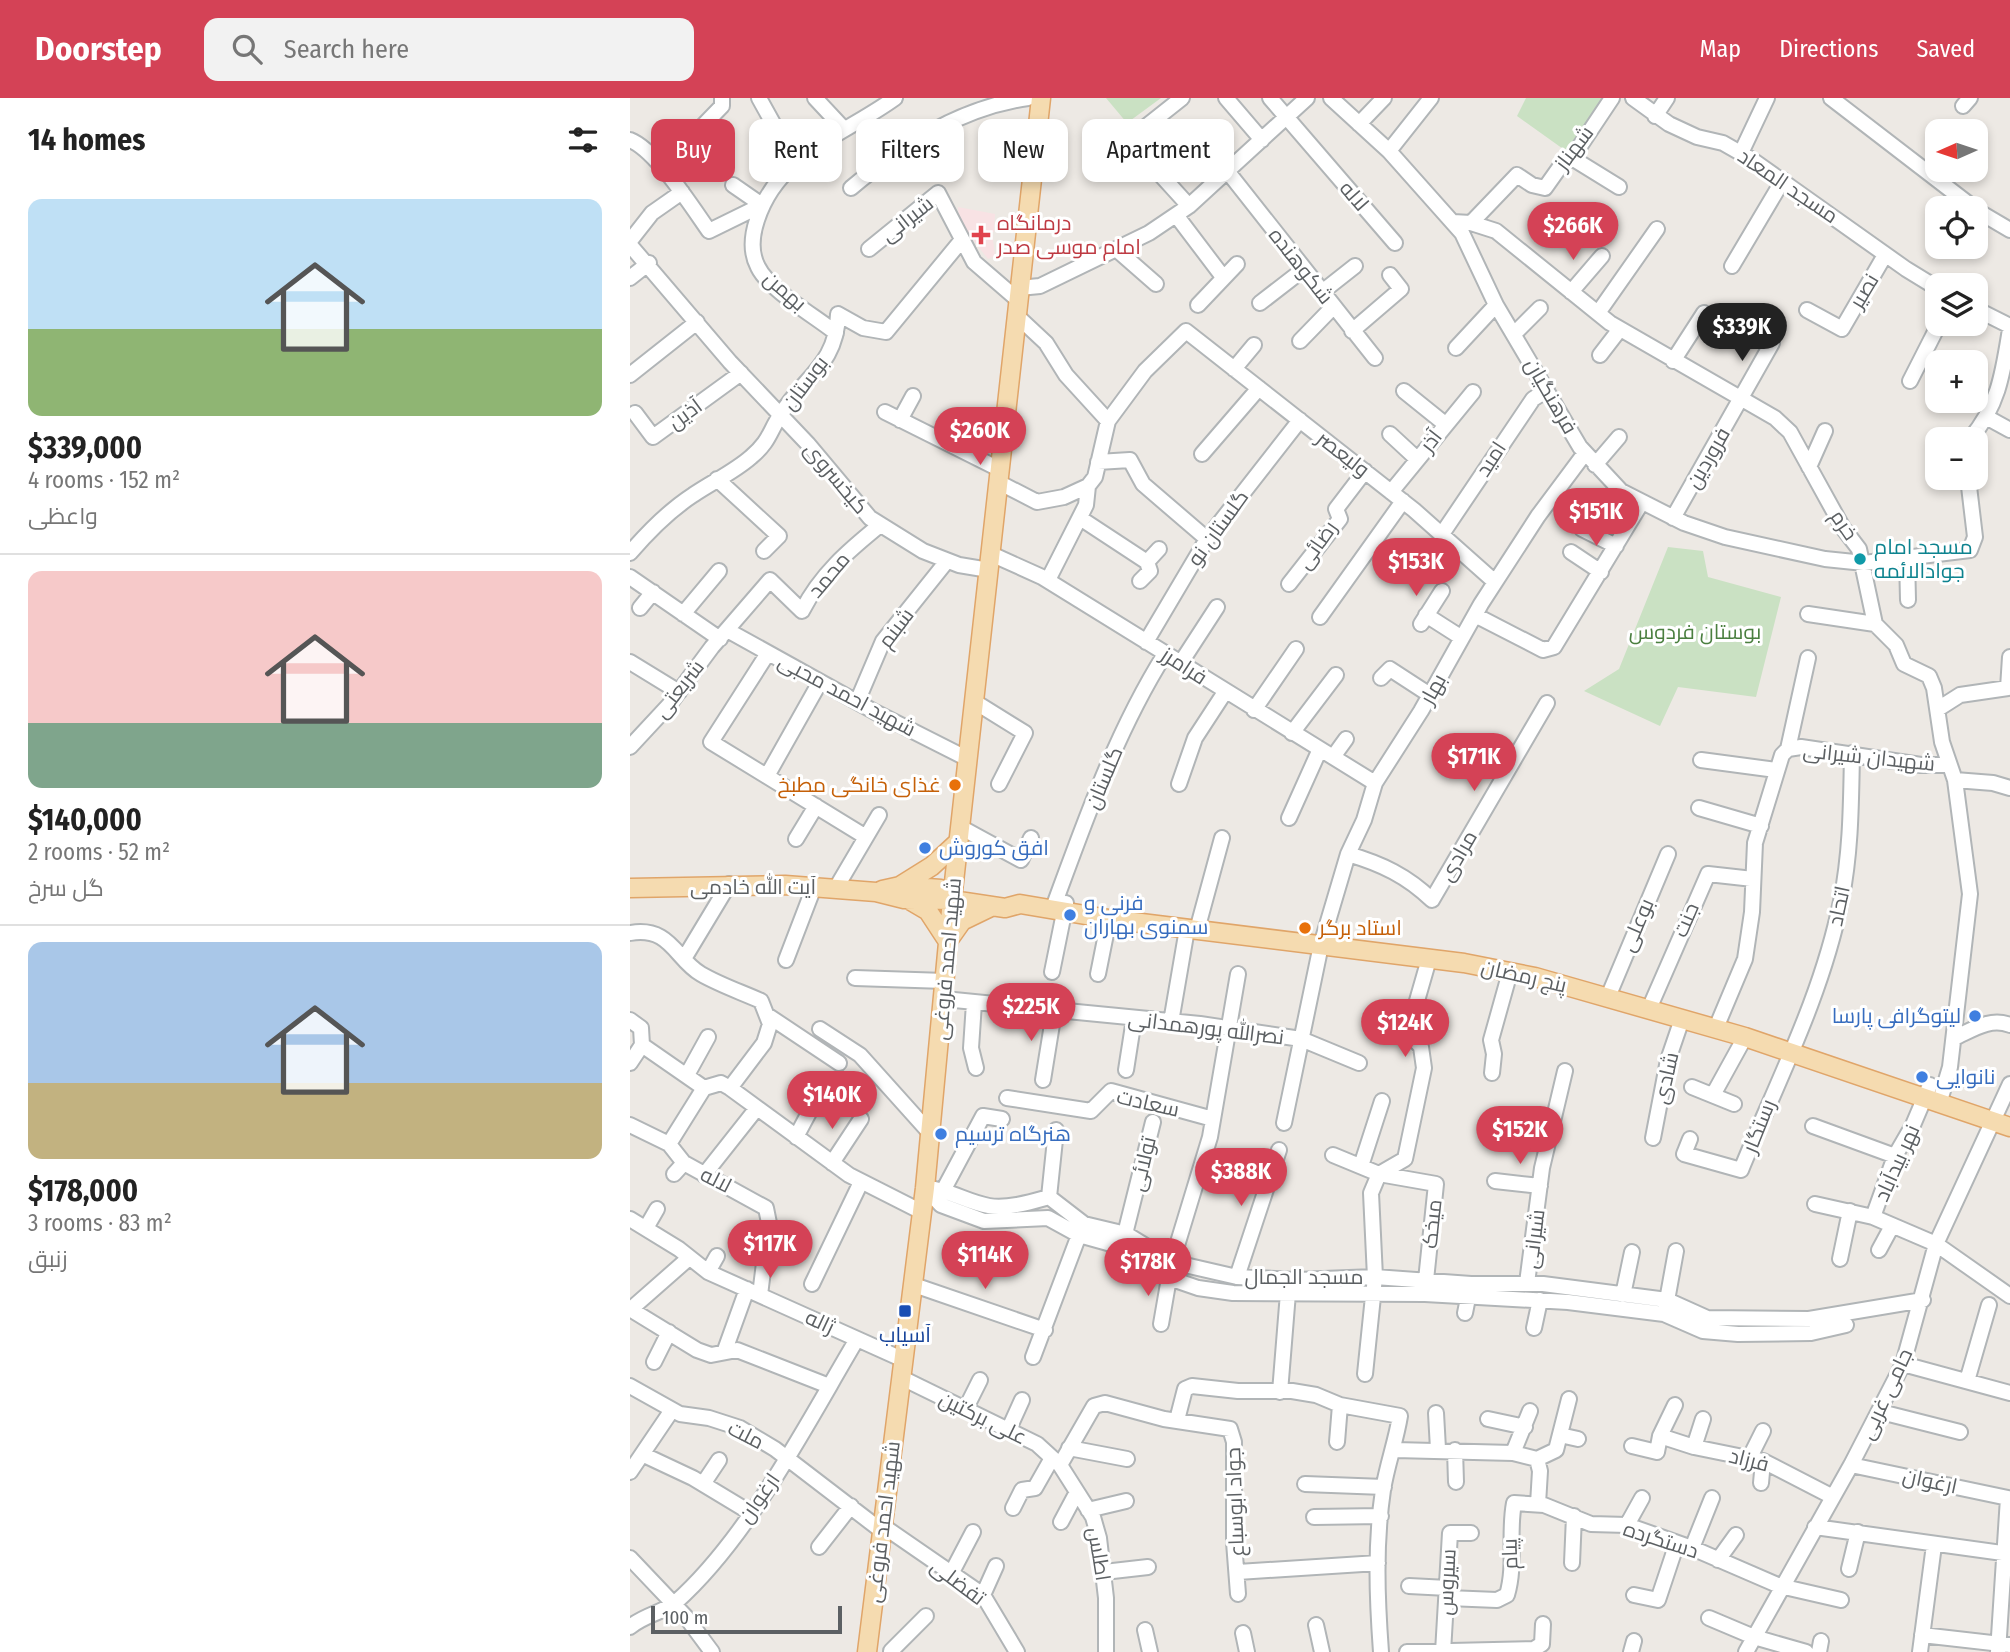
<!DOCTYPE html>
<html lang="en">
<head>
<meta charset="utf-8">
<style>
	body { margin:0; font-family:"Fira Sans Condensed",Cairo,sans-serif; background:#f2f2f2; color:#222; height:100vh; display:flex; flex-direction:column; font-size:26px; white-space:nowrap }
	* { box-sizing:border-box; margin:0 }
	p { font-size:23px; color:#767676 }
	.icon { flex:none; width:38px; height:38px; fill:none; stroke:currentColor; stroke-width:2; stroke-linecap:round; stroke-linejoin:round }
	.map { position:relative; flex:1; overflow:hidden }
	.side { display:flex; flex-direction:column; background:#fff; width:630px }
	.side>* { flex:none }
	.banner { position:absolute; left:21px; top:21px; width:665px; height:63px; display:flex; gap:14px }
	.needle { width:46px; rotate:267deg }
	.tools { position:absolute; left:1295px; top:21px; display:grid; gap:14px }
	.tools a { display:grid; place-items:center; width:63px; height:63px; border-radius:14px; background:#fff; box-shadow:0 4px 10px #0003; font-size:35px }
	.scale { position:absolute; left:21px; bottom:18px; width:191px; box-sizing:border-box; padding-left:7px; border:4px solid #5c6063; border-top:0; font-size:19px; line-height:24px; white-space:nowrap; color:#5c6063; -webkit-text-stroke:5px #fff; paint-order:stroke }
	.price { position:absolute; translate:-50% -60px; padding:0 16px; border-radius:24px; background:#d44256; color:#fff; font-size:23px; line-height:46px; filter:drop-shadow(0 2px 4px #0008) }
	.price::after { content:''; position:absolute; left:50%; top:42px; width:21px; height:16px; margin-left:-10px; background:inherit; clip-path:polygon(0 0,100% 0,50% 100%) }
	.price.on { background:#222; color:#fff }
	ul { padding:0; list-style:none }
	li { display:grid; align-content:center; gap:14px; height:371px; padding:0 28px }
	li+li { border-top:2px solid #e0e0e0 }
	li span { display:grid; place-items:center; height:217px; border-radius:14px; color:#555 }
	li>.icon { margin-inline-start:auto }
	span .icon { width:126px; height:126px; fill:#fffc; stroke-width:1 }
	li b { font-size:30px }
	h2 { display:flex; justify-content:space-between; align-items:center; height:84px; padding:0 28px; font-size:30px }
	.chip { padding:0 24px; border-radius:14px; background:#fff; box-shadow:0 4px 10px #0003; font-size:24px; line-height:63px }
	.chip.on { background:#d44256; color:#fff }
	header { display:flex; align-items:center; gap:42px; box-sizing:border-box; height:98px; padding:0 35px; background:#d44256; color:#fff }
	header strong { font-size:33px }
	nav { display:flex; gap:38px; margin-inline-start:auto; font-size:24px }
	.search { width:490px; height:63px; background:#f2f2f2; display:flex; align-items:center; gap:18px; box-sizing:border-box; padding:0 24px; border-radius:14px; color:#767676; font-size:26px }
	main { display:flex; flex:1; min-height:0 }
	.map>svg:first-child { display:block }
</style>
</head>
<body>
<header>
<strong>Doorstep</strong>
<div class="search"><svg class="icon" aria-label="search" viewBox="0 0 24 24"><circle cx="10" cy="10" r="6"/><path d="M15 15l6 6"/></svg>Search here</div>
<nav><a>Map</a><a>Directions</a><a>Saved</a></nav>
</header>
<main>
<section class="side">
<h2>14 homes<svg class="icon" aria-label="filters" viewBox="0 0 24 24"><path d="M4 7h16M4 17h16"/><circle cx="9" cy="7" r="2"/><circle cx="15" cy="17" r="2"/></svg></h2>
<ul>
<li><span style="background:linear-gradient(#bfe0f5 60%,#8fb573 0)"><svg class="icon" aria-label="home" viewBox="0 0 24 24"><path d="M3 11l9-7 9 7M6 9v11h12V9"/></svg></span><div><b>$339,000</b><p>4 rooms · 152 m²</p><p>واعظی</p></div></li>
<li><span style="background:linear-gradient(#f6c9c9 70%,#7fa58c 0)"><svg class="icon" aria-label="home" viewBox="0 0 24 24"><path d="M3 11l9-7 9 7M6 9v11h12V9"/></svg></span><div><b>$140,000</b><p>2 rooms · 52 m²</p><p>گل سرخ</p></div></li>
<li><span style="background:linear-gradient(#a9c7e8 65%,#c2b280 0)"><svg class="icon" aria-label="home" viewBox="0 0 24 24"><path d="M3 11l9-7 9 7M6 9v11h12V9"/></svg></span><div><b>$178,000</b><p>3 rooms · 83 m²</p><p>زنبق</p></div></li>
</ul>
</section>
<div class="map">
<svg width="1380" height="1554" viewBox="0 0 1380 1554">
	<rect width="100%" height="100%" fill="#ede9e4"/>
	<path fill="#f8e2e4" d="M328,109L365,116L364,134H362L365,158L358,161L329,124Z"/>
	<path fill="#cae1c3" d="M476,0H531L497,25Z
		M896,0H975L977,1L936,53L887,18Z
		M1038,449L1073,453L1078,479L1151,499L1126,599L1048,589L1030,628L954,593L989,571Z"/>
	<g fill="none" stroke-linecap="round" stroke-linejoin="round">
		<defs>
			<path id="minor" d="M129,0L165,65
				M185,0L213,30
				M552,0L499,42L559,108
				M596,0L632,42
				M640,0L765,145
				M701,0L759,53L832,135L866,207L950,349L991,393L1054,425L1095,439L1195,461L1234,465L1340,452L1345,439L1338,380
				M1003,0L1039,26L1067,39L1093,45L1121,61L1276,171L1307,190
				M1201,0L1344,110
				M1333,8L1340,0
				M1025,18L1037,0
				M729,26L754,0
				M0,42C26,52 62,109 79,133L132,107L103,87
				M759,53L801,0
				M1111,55L1137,0
				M942,60L989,89
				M31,71L92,8V0
				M598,74L745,260
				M221,90C272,47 330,10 398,0
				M1346,112L1380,132
				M546,117L593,179
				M823,124L841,125L866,133L980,225L1145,320L1160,334L1213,430L1229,451L1245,526L1266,547L1274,566L1299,578L1304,590L1312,644L1325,682L1340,796L1320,969L1309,1006
				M841,125L887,77L902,87L915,90L932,66L942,60L982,0
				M0,143L22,115L52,94
				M0,147L100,264L178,346L240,420L293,453L329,467L359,472
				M239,151L308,95L344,164L388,202
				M486,151L526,186
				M1102,168L1153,82
				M0,180L19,165
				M389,190L410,188L519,135L559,108L677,0
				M692,194L725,168
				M941,194L972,158
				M630,205L674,171
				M568,207L607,166
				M1346,211L1380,228
				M1177,212L1212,231L1255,157
				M968,215L1027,131
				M386,217L416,245L436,277L478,323
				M722,233L771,191L760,177
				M206,235C185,218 139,192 128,169C120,154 122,137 127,122C148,56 214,37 265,0
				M885,235L910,210
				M670,243L703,209
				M826,250L866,207
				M970,257L990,231
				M1043,263L1074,215
				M604,271L624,247
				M0,277L67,224
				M1280,283L1309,226
				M774,293L815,326
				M255,314L369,371
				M5,315L23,339L111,275
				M1358,320L1380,332
				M270,322L283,298
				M760,336L787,361
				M1340,341C1369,307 1373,274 1380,231
				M572,356L629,290
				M468,364L500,362L513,386L577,441
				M965,367L989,339
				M1179,369L1195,333
				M87,381L149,438L134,453
				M368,384L407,404L434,399L458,388L465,379L478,323L515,273L556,233L784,412L865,484
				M761,394L843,294
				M450,420L517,464
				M1043,420L1142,245
				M952,431L986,448
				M812,436L903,301L917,292
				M941,454L971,474
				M0,455C18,434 40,412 63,397C82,384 104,374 121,359C140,343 139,334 151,316C174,279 207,266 208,216L233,230L256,234L331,143
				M361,456L412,479L745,685
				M1277,459L1278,502
				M0,479L90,541
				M418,482L456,407L458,388
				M510,483L520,473L517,464L529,451
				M659,486L710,421L706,411L735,373
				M10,510L23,494
				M53,516L89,473
				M1178,516L1245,526
				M796,517L832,540
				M845,517L913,552L924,549L1012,404
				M690,519L773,403
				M791,526L812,493
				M97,532L245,614L338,661
				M516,544L577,441L670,322
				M138,555L81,644L236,739
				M0,564L49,594
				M550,566L587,509
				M751,580L760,571L800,597
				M227,604L253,543L317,463
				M345,604L395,635L369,686
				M1308,611L1330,597L1378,590L1380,559
				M624,612L666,551
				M662,635L706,577
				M0,649L39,607L82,549L140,482L172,513C191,476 218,453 250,427
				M1158,651L1178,560
				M703,659L716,641
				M1071,662L1146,672
				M137,678L190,584
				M1325,682L1363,685L1380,690
				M549,686L565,640L595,594
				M1069,710L1131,728
				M659,720L690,651
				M330,729L391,762L401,740
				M166,741L186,708
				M718,756C752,766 777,778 802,802L917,605
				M206,790L249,717
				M423,810C455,723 486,634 535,556
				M567,832L592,740
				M0,835C41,828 45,861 71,876C90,887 111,894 131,903L140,926L134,945L100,990
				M55,859L99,786
				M156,862L184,789
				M422,874L436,805
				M468,876L479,821
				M225,880L315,883
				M978,899L1038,756
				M314,901L570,926L671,941L729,965
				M344,905L341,950L346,970
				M1019,911L1078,776L1123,781
				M137,917L209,965
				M0,922L11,930L12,947
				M541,924L557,831
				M1086,930L1115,861L1122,814L1125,745L1152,657L1158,651L1171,649L1291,667H1318
				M190,931L230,957L300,1035
				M1324,940C1342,932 1360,919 1380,927
				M12,947L74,990L91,985L100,990L219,1077L292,1114
				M0,965L12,947
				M496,972L504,921
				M862,975L864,956L861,942L880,874
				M57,977L78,939
				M413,982L424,914
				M1300,987L1283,1027L1265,1058L1243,1119L1306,1146L1380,1198
				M1062,989L1104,1006
				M1083,997L1115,939
				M377,1000L461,1013L481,993L583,1021
				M654,1025L691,847L718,756L734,722L745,685L791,613L851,506L908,418L955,355
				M0,1027L39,1046L54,1065L136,1110L139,1125L130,1197
				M1183,1028L1265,1058
				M166,1039L182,1009
				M1023,1040L1038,962L1052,921
				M1060,1041L1054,1056L1111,1072C1147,984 1192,898 1211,803C1221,754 1221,705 1222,655
				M39,1046L74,990
				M703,1057L749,1076L806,1086L796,1182
				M202,1065L231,1021
				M731,1068L752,1003
				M44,1076L54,1065
				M749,1076L775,1061L794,970L791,949L778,934L799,861
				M74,1077L127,1010
				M865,1083L910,1088
				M295,1090C319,1091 336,1104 359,1108C378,1111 401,1104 419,1099L454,1126L496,1136L542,1164L607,1179L667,1182L745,1179L841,1186H913L1037,1202L1077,1220L1179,1221L1293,1202
				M295,1090L311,1107L354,1123L418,1120L449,1137L492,1149L539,1180L568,1190L603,1195L795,1196L938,1204L1034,1216L1073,1233L1108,1236L1181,1235L1216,1227
				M314,1091L353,1018L372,1021
				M419,1099L426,1032
				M1185,1106L1243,1119
				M0,1121L49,1151L78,1174L274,1262
				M16,1130L27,1111
				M493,1144L523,1024
				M1249,1152L1262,1128
				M1210,1161L1220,1113
				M542,1164L580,1039L608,876
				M78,1174L87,1158
				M607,1179L649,1052
				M897,1185L912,1070L935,973
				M182,1186L231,1084
				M284,1187L415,1232
				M993,1197L1002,1154
				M1036,1208L1046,1153
				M0,1211L67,1252L81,1257L107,1252L199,1288
				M1,1211L59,1160
				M835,1215L838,1200
				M531,1226L539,1180
				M904,1230L910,1202
				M95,1252L117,1191
				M403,1259L449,1137
				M24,1264L39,1234
				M1273,1266L1380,1295
				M735,1276L745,1179L741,1095L749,1076
				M272,1280L407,1346L430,1367L463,1419L469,1440L476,1500V1554
				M1337,1283L1359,1207
				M0,1288L50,1316L79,1320L110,1330L145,1351L252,1433
				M650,1294L658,1195
				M335,1312L350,1282
				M1251,1314L1330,1334
				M806,1315L808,1351
				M858,1321L895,1329
				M547,1322L555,1291L562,1288L608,1293H662L686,1297L710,1307L770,1318C766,1343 757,1367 753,1392C745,1446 747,1500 751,1554
				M378,1333L392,1302
				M930,1337L948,1341
				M1030,1338L1064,1349L1133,1363L1203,1399
				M707,1344L710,1307
				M1002,1348L1027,1354L1030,1338L1045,1307
				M1064,1349L1073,1321
				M439,1350L497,1361
				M765,1352L883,1355L907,1361L910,1373L908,1406
				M825,1352L826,1384
				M883,1355L900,1313
				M14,1357L63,1380L121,1415
				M1120,1359L1133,1333
				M907,1361L926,1352L939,1301
				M430,1367L464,1308L475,1305L534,1321L600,1331L604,1344V1444L608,1496
				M1221,1367L1378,1400L1368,1554
				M0,1374L42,1312
				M1131,1385L1133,1363
				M73,1386L89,1362
				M675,1386L754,1389
				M383,1410L392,1392L405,1390L422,1360
				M458,1412L496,1403
				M684,1419L751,1418
				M431,1424L447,1394
				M997,1427L1012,1400
				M253,1428L353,1497L387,1554
				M1185,1429L1380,1456
				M189,1449L221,1408
				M1062,1450L1082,1400
				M0,1460L56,1519L82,1554
				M1088,1462L1106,1437
				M942,1465L944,1418
				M1219,1471L1228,1434
				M474,1474L518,1469
				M608,1474L748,1465
				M321,1476L343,1434
				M779,1488L818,1490
				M353,1497L366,1468
				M1004,1497L1028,1502L1047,1445
				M818,1500L867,1502L877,1497C886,1467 878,1436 884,1405L914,1407L961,1426L997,1427L1062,1450L1150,1488L1211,1502
				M1079,1520L1124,1539L1176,1554
				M686,1527L692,1554
				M0,1529C14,1517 32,1515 46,1504C119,1439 177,1325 227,1241
				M515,1532L520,1554
				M613,1535L617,1554
				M1292,1537L1380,1547
				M261,1553L296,1518
				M777,1554L904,1551L912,1546L913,1526
				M813,1554L820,1435H841
				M1001,1554L1004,1543
				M1116,1554L1221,1367L1273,1266L1306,1146L1380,986
				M1189,1554L1191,1543
				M1290,1554L1304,1447"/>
			<path id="major" d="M270,788L302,768L328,744
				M0,790L155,787L246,794L274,801L322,802L375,810L390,806L479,821L834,865L905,879L1115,939L1380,1029
				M252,792L270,788L311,791
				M281,803L298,813L317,842
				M320,840L332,823L363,808
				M237,1554L295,1090L322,802L411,0"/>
		</defs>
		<use href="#minor" stroke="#b1b5b7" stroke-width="18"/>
		<use href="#major" stroke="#e0a569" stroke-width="21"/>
		<use href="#minor" stroke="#fff" stroke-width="14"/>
		<use href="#major" stroke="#f5dbb0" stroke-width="18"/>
	</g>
	<path fill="#e0444e" stroke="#fff" stroke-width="2.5" d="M347.5 126.5h7v7h7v7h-7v7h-7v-7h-7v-7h7z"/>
	<circle fill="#0f9aa8" stroke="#fff" stroke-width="2.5" cx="1230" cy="461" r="7"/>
	<g fill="#e8710a" stroke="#fff" stroke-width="2.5">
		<circle cx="325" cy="687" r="7"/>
		<circle cx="675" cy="830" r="7"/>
	</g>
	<g fill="#3f7fe0" stroke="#fff" stroke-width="2.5">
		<circle cx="295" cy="750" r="7"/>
		<circle cx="440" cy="817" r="7"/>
		<circle cx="1345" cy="918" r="7"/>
		<circle cx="1292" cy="979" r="7"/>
		<circle cx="311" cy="1036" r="7"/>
	</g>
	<rect fill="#1a4fb4" stroke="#fff" stroke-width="2.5" x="268" y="1206" width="14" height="14" rx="3.5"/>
	<g text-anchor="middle" stroke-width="6" stroke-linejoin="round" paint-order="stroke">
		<g font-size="21" fill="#5c6063" stroke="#fff">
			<text transform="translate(944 50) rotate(-53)" y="7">شهناز</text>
			<text transform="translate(1158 88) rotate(34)" y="7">مسجد المعاد</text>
			<text transform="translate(724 98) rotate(49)" y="7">لاله</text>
			<text transform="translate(277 121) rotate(-38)" y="7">شیرانی</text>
			<text transform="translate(671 168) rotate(52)" y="7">شکوهنده</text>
			<text transform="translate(155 193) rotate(41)" y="7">بهمن</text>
			<text transform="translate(1234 193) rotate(-59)" y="7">نصیر</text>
			<text transform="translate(175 285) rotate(-53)" y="7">بوستان</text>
			<text transform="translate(921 298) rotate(60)" y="7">فرهنگیان</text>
			<text transform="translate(55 316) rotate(-36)" y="7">آذین</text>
			<text transform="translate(801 343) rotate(-52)" y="7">آذر</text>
			<text transform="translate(713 356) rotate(38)" y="7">ولیعصر</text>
			<text transform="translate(1078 360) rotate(-60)" y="7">فروردین</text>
			<text transform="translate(861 361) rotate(-57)" y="7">امید</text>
			<text transform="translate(206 380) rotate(50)" y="7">کیخسروی</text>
			<text transform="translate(1214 427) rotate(56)" y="7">خرم</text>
			<text transform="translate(588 430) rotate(-54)" y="7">گلستان نو</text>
			<text transform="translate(687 447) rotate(-55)" y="7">رضائی</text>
			<text transform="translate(199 477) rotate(-50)" y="7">محمد</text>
			<text transform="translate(266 530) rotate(-53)" y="7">شبنم</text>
			<text transform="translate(554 568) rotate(33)" y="7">فرامرز</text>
			<text transform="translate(49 591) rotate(-52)" y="7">شریعتی</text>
			<text transform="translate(803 591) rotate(-61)" y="7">بهار</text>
			<text transform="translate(217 597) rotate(28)" y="7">شهید احمد محبی</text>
			<text transform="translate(1239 659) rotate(6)" y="7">شهیدان شیرانی</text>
			<text transform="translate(474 680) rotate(-67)" y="7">گلستان</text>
			<text transform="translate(828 758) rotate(-60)" y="7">مرادی</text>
			<text x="123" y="796">آیت الله خادمی</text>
			<text transform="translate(1209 808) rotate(-78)" y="7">اتحاد</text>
			<text transform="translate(1056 822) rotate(-67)" y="7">جنت</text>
			<text transform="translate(1007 827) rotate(-67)" y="7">بوعلی</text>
			<text transform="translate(317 861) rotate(-85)" y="7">شهید احمد فروغی</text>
			<text transform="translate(894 878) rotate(13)" y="7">پنج رمضان</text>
			<text transform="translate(576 930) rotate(7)" y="7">نصرالله پورهمدانی</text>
			<text transform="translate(1036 980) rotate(-77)" y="7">شادی</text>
			<text transform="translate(518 1005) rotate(13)" y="7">سعادت</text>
			<text transform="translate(1129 1028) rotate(-68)" y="7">رستگار</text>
			<text transform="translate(1267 1065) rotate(-66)" y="7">نهر بیدآباد</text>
			<text transform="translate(513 1066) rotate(-77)" y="7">تولائی</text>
			<text transform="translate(86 1082) rotate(27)" y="7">لاله</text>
			<text transform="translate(802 1126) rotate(-84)" y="7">میخک</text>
			<text transform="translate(904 1141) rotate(-83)" y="7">شیرانی</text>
			<text x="674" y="1186">مسجد الجمال</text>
			<text transform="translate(190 1224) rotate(25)" y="7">ژاله</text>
			<text transform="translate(1256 1296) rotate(-65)" y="7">جامی غربی</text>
			<text transform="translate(353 1320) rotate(26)" y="7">علی برکتین</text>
			<text transform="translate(116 1337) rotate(27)" y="7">ملت</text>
			<text transform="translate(1119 1362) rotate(14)" y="7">فرزاد</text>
			<text transform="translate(1300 1383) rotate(12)" y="7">ارغوان</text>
			<text transform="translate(129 1400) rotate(-55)" y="7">ارغوان</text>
			<text transform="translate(605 1404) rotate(-92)" y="7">جواد ابوسباع</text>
			<text transform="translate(253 1424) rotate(-83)" y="7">شهید احمد فروغی</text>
			<text transform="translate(1031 1442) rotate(18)" y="7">دستگرده</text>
			<text transform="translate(469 1456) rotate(81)" y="7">اطلس</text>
			<text transform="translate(880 1456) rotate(-92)" y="7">پیام</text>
			<text transform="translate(328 1484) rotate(37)" y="7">تفضلی</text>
			<text transform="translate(817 1484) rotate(-87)" y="7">سیروس</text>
		</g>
		<g font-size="21" fill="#be3a42" stroke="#fff" text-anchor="start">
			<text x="367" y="132">درمانگاه<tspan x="367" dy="24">امام موسی صدر</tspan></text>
		</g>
		<g font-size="21" fill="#0d838f" stroke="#fff" text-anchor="start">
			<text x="1244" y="456">مسجد امام<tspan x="1244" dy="24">جوادالائمه</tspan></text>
		</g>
		<g font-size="21" fill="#4a7f3f" stroke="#fff">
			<text x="1065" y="541">بوستان فردوس</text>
		</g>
		<g font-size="21" fill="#c56008" stroke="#fff" text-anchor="end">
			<text x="311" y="694">غذای خانگی مطبخ</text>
			<text x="689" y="837" text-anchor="start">استاد برگر</text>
		</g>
		<g font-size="21" fill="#366cbe" stroke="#fff" text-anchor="start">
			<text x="309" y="757">افق کوروش</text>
			<text x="454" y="812">فرنی و<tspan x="454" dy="24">سمنوی بهاران</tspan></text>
			<text x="1331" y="925" text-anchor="end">لیتوگرافی پارسا</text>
			<text x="1306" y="986">نانوایی</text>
			<text x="325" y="1043">هنرگاه ترسیم</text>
		</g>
		<g font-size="21" fill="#164399" stroke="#fff">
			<text x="275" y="1244">آسیاب</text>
		</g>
	</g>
</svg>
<div class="tools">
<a><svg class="needle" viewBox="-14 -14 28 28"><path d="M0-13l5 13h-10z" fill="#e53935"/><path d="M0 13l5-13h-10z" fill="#767676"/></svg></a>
<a><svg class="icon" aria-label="locate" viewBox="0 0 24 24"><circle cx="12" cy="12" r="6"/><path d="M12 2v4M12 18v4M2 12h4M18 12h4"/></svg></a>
<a><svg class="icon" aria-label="layers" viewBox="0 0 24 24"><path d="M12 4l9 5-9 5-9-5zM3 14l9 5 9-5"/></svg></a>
<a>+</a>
<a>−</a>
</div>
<div class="scale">100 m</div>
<b class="price" style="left:943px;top:164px">$266K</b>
<b class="price on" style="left:1112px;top:265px">$339K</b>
<b class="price" style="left:350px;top:369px">$260K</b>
<b class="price" style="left:966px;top:450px">$151K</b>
<b class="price" style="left:786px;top:500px">$153K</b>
<b class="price" style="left:844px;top:695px">$171K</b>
<b class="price" style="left:401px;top:945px">$225K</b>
<b class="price" style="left:775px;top:961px">$124K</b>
<b class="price" style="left:202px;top:1033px">$140K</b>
<b class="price" style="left:890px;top:1068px">$152K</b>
<b class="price" style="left:611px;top:1110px">$388K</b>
<b class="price" style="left:140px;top:1182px">$117K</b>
<b class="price" style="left:355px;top:1193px">$114K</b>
<b class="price" style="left:518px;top:1200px">$178K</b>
<div class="banner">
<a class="chip on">Buy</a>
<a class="chip">Rent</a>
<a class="chip">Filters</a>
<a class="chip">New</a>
<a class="chip">Apartment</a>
</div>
</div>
</main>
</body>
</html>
